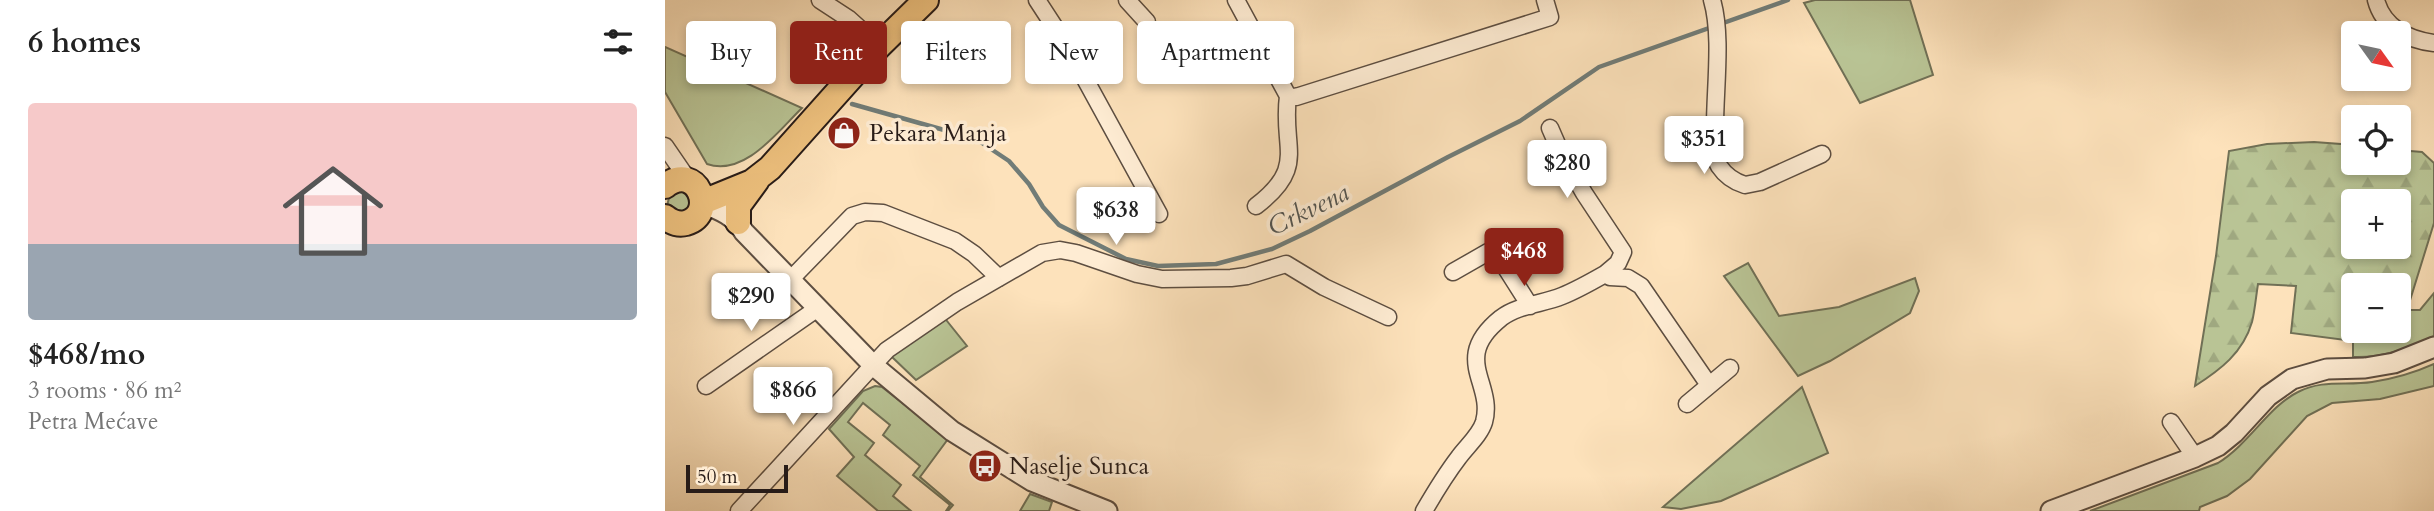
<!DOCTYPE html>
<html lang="en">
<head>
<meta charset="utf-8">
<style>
	body { margin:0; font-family:Cardo,serif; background:#f6f6f6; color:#222; height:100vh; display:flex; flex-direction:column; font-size:26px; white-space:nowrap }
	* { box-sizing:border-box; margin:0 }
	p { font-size:23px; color:#767676 }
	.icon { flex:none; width:38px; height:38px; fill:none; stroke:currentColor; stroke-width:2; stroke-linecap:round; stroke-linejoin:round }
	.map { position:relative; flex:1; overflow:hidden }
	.sheet { display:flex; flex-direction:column; background:#fff; width:665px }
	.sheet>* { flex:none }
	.hud { position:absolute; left:21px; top:21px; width:665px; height:63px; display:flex; gap:14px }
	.needle { width:46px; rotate:123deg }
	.controls { position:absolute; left:1676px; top:21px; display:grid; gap:14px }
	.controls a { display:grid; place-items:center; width:70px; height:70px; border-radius:7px; background:#fff; box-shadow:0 4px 10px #0003; font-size:35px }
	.scale { position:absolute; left:21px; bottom:18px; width:102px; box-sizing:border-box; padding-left:7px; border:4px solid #281c18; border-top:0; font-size:19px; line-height:24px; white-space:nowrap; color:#281c18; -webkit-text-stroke:5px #feecd3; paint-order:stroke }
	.price { position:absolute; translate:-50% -60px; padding:0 16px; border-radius:7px; background:#fff; color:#222; font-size:23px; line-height:46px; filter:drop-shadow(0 2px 4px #0008) }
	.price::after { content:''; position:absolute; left:50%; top:42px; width:21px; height:16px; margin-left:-10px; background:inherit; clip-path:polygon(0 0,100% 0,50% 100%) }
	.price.on { background:#8f2418; color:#fff }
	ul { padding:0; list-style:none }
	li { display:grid; align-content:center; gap:14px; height:371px; padding:0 28px }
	li span { display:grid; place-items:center; height:217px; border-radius:7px; color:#555 }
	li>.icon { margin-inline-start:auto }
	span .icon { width:126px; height:126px; fill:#fffc; stroke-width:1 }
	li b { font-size:30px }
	h2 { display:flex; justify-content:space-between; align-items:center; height:84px; padding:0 28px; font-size:30px }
	.tag { padding:0 24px; border-radius:7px; background:#fff; box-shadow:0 4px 10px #0003; font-size:24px; line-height:63px }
	.tag.on { background:#8f2418; color:#fff }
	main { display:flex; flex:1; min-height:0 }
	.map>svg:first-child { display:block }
</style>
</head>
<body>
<main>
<section class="sheet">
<h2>6 homes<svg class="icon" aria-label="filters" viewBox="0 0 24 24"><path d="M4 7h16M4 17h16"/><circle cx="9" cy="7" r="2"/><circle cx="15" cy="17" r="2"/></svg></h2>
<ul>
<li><span style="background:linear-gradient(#f6c9c9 65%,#9aa5b1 0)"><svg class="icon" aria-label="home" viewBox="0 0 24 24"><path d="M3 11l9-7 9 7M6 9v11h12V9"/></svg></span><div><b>$468/mo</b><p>3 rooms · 86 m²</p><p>Petra Mećave</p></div></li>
</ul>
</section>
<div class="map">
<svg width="1769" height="511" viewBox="0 0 1769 511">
	<defs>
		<pattern id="forest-firs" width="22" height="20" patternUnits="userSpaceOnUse" patternTransform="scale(1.75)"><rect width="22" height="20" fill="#b9c495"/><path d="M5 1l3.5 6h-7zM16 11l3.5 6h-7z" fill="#9fa880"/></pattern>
	</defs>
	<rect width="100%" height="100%" fill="#fde2bb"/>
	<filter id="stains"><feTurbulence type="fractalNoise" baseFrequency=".00286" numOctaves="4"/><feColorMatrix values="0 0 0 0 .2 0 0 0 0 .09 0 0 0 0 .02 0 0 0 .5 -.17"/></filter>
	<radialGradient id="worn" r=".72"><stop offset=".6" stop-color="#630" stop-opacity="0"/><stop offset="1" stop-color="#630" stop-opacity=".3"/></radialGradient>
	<path fill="#b9c495" stroke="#707056" stroke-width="2" d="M1150,0H1245L1268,75L1195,103L1139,3Z
		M0,47L137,108C113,131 80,177 42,164L0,92Z
		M12,189L28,195L22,215L2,206L5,194Z
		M1083,263L1114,316L1174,307L1250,278L1254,291L1245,313L1165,361L1133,376L1059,276Z
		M1769,293V336C1742,349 1718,358 1688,357V341L1718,331H1734V318L1742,310H1755Z
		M278,316L302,346L251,380L226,356Z
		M1769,364V386L1715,399L1667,403L1642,416L1585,479L1562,496L1535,507L1534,511H1425L1553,463C1584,444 1604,406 1633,392C1658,379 1681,386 1707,382C1728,379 1749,373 1769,364Z
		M210,386L217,387L283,439L255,477L288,505L283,511H281L285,505L248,475L255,466L218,435L225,425L198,403L183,422L209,443L200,455L236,485L228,496L246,511H213L172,476L189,457L164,429L198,391Z
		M1137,387L1163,453L1056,501L1016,509L998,507Z
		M365,494L387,502L384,511H355Z"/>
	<path fill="url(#forest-firs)" stroke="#707056" stroke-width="2" fill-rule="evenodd" d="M1649,142L1689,145V163H1734V150L1757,152L1769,163V223L1742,310L1734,318V285H1689V331H1718L1688,341L1626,333L1631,286L1593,284C1591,296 1590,310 1587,322C1578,353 1555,370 1530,386L1551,256L1564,151L1602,144ZM1689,201H1734V247H1689Z"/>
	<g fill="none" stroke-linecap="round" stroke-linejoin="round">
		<path stroke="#717c77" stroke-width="4.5" d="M187,104L311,139L344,161L364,184L378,207L394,225L461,259L493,266L551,264L607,249L645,231L783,157L855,121L934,67L1123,0"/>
		<defs>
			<path id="minor" d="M155,0L184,19L214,46
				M372,0L402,46L494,214
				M462,0L482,22
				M571,0L623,96L631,97L885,17L880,0
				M1047,0C1058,37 1049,94 1050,135C1051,145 1049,158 1054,166C1060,175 1070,182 1080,185L1095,182L1157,154
				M1711,0C1718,27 1743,40 1769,43
				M885,128L895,151L919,193L958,252L953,263L940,274
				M0,146L24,181
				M591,206C643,166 616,149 623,96
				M788,272L823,252L832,254L865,306
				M125,280L187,216L200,212L218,213L290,241L309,254L334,278
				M41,386L153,308
				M1022,404L1065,368
				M1506,422L1530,457
				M74,511L222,350L292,302L377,253L395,250L411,253L472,274L497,279L566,278L582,276L621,264L659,287L723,317
				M759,511C770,492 781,474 794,457C802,446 815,435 819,422C830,383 785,359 836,318C853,305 877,304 897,296C912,290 926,282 940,274L945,277L963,278L976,286L1044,385"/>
			<path id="tertiary" d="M37,203C55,210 69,215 79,232L209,366L287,431L367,481L442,511
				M1386,511L1530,457L1553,446L1569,433L1603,396L1627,379L1662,369L1700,368L1729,363L1769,347"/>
			<path id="primary" d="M0,186C32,161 53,214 21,223C13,225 6,222 0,217
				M38,202L87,182L105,168L214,46L261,0
				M73,222V206L92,180"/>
		</defs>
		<use href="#minor" stroke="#5d4e41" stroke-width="19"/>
		<use href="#tertiary" stroke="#5d4e41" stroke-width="23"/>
		<use href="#primary" stroke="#281c18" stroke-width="28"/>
		<use href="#minor" stroke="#feecd3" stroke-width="16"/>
		<use href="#tertiary" stroke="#feecd3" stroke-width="19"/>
		<use href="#primary" stroke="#eec17e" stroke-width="24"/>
	</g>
	<defs>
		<symbol id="shop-disc" viewBox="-11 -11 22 22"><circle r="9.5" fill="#8f2418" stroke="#feecd3"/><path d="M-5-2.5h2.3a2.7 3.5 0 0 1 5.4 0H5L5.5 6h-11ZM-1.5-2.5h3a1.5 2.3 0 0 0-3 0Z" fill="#fff"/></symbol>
		<symbol id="bus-disc" viewBox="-11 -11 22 22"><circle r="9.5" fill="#8f2418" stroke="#feecd3"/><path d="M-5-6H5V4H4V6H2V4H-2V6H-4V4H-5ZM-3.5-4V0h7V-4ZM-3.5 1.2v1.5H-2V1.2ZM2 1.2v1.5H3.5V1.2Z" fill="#fff"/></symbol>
	</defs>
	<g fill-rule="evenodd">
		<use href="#shop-disc" x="160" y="114" width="38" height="38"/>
		<use href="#bus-disc" x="301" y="447" width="38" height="38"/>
	</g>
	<g text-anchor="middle" stroke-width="7" stroke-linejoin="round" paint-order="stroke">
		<g font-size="24" fill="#281c18" stroke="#feecd3" text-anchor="start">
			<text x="204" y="141">Pekara Manja</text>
			<text x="344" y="474">Naselje Sunca</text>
		</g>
		<g font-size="26" font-style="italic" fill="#525450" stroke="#feecd3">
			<text transform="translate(643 209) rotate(-26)" y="9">Crkvena</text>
		</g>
	</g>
	<rect width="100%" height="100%" filter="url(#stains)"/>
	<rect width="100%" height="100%" fill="url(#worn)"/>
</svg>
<div class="controls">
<a><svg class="needle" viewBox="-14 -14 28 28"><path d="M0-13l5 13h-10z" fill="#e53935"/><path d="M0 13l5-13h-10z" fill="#767676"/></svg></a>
<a><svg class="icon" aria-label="locate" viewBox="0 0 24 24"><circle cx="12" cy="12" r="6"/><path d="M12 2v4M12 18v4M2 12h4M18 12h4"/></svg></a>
<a>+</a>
<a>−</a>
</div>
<div class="scale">50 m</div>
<b class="price" style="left:1039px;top:176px">$351</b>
<b class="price" style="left:902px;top:200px">$280</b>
<b class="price" style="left:451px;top:247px">$638</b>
<b class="price on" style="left:859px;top:288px">$468</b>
<b class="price" style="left:86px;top:333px">$290</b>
<b class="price" style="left:128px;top:427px">$866</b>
<div class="hud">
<a class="tag">Buy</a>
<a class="tag on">Rent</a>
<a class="tag">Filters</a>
<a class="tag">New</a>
<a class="tag">Apartment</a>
</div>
</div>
</main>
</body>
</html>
